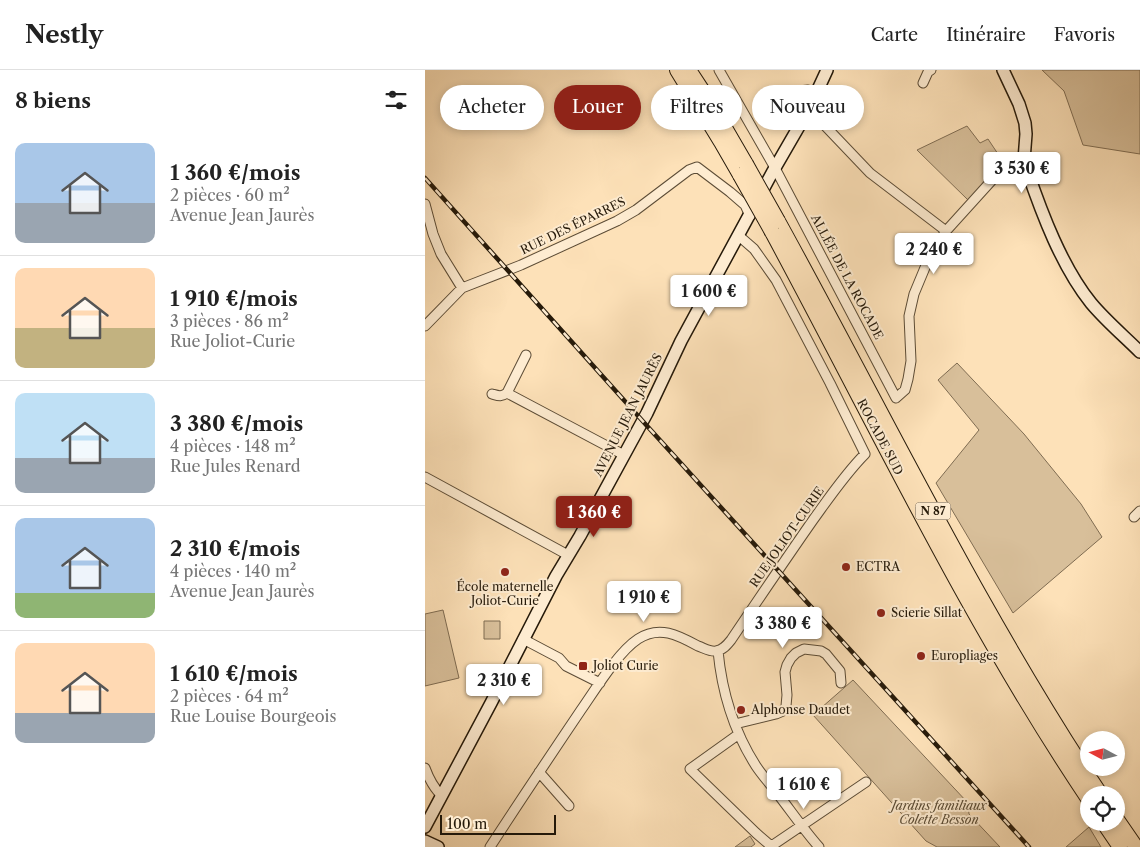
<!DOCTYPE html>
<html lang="fr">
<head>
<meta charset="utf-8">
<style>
	body { margin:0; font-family:"Libre Caslon Text",serif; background:#f2f2f2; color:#222; height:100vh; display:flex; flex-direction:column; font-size:19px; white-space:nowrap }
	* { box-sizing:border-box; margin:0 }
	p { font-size:16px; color:#767676 }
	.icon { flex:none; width:28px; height:28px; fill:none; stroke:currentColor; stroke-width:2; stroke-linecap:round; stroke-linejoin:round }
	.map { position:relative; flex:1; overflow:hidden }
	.drawer { display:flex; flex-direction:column; background:#fff; width:425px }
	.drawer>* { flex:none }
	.top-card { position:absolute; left:15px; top:15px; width:475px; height:45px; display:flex; gap:10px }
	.needle { width:32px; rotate:277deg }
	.buttons { position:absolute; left:655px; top:661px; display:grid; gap:10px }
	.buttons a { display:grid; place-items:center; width:45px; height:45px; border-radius:50%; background:#fff; box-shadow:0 2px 8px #0003; font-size:25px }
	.scale { position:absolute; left:15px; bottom:12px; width:116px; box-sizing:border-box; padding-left:5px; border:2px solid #261a0a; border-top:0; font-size:14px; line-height:18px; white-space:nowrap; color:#261a0a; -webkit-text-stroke:4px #feecd1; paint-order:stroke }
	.price { position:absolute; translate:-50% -42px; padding:0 11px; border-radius:5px; background:#fff; color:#222; font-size:16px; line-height:32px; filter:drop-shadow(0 1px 2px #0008) }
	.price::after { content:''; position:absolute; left:50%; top:30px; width:15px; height:11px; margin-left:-8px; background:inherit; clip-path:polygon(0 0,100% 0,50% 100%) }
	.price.active { background:#8f2418; color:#fff }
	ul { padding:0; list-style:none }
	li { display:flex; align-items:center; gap:15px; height:125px; padding:0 15px }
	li+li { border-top:1px solid #e0e0e0 }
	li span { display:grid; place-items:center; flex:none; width:140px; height:100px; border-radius:10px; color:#555 }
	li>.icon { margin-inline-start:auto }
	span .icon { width:60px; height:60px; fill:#fffc; stroke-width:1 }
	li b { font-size:21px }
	h2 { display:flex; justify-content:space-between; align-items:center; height:60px; padding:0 15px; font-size:21px }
	.pill { padding:0 18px; border-radius:22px; background:#fff; box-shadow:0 2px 8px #0003; font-size:18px; line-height:45px }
	.pill.active { background:#8f2418; color:#fff }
	header { display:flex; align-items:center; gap:30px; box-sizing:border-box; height:70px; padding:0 25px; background:#fff; border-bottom:1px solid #e0e0e0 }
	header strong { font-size:24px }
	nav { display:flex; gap:28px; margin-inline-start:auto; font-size:18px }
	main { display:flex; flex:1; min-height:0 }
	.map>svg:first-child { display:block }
</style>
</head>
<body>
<header>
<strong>Nestly</strong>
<nav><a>Carte</a><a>Itinéraire</a><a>Favoris</a></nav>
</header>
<main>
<section class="drawer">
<h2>8 biens<svg class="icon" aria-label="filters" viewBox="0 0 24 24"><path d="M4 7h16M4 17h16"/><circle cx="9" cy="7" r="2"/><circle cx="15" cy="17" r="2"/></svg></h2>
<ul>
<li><span style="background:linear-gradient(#a9c7e8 60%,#9aa5b1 0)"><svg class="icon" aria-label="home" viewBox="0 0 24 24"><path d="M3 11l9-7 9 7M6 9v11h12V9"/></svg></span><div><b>1 360 €/mois</b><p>2 pièces · 60 m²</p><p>Avenue Jean Jaurès</p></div></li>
<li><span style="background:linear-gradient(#ffd9b3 60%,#c2b280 0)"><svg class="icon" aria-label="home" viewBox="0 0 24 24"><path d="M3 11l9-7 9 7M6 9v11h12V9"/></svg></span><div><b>1 910 €/mois</b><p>3 pièces · 86 m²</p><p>Rue Joliot-Curie</p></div></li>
<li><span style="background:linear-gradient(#bfe0f5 65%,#9aa5b1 0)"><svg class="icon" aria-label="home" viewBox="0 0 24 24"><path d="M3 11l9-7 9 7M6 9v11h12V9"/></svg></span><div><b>3 380 €/mois</b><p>4 pièces · 148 m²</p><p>Rue Jules Renard</p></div></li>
<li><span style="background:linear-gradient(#a9c7e8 75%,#8fb573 0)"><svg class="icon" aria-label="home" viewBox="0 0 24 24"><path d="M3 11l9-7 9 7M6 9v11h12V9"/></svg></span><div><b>2 310 €/mois</b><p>4 pièces · 140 m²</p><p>Avenue Jean Jaurès</p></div></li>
<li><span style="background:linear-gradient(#ffd9b3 70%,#9aa5b1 0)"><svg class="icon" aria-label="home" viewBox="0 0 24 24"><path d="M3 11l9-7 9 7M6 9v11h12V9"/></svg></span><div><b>1 610 €/mois</b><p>2 pièces · 64 m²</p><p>Rue Louise Bourgeois</p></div></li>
</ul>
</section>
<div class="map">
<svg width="715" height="777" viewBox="0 0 715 777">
	<rect width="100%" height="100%" fill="#fde1b8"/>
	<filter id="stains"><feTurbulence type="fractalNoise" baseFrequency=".004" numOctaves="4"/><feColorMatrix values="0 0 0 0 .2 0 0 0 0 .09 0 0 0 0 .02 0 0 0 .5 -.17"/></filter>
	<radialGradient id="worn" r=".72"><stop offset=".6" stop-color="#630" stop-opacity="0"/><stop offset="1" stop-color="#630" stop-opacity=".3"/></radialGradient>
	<path fill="#d8bf9a" stroke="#7f6c52" d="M617,0H715V84L658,75L639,21Z
		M542,56L555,73L563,69L579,93L543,130L492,80Z
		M532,293L599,364L656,434L677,467L588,543L511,413L554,360L513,310Z
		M18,540L34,608L0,616V544Z
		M75,551V569H59V551Z
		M428,610L543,733L544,744L575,777H512L501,771L388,645Z
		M664,757L676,777H641Z
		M325,766L330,774L326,777H310Z"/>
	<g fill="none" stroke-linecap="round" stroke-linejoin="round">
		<defs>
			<path id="minor" d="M294,0L350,98L471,328L480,320L483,309L486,291L484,246L489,224L504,188L521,161L569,108L587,95L599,90
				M498,13L503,2L506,0
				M384,39L445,103L521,161
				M340,44L374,21L383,20L391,24
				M0,134L8,164L16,184L37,218
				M0,256L37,218L96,195L192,151L211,140L264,100L272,97L305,122L320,135L325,146
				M101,285L82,323L199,385
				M67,324C74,326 76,327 82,323
				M0,407L143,485
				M709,447L715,441
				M98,569L134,588L141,596L175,613
				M293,581C297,623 308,660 331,696C337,705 345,714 352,723C366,741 379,760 394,777
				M310,654L351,644L358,641L361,636L362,625L360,602L362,595L366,588L371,583L379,579L396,581L401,584L415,601L416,613
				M314,664L265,699L331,763L346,776
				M0,698C4,709 8,717 16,725
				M114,702L144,736
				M65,777C95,731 125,686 156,640C170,620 193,582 213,569C234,555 253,565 273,576C279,578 285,582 291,581C298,580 302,575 306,570C333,530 360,490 388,450C404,428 420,404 440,384L405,313L351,210L329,179L314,166
				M345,777L441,712"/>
			<path id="secondary" d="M578,0L594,34L600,53L601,64L599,90L602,100C617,144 637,197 666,233C681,251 699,266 715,282
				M0,757L66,633L131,506L155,466L222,343L256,271L347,103L384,39L402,0
				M0,771L13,777"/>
			<path id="trunk" d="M252,0L296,72L315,105
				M264,0L285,32L321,94
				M353,151C459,343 554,542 676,725
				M347,162C450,353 543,550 664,730
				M691,748L711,777
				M678,752L695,777"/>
		</defs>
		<use href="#minor" stroke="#5c4c36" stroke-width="11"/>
		<use href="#secondary" stroke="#261a0a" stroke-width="14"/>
		<use href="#trunk" stroke="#261a0a" stroke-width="16"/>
		<use href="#minor" stroke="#feecd1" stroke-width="9"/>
		<use href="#secondary" stroke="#feecd1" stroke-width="11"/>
		<use href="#trunk" stroke="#fde1b8" stroke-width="14"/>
		<defs>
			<path id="rail" d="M0,108L223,357L604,777"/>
		</defs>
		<use href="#rail" stroke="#261a0a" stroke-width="4.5"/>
		<use href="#rail" stroke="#feecd1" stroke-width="2.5" stroke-dasharray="8" stroke-linecap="butt"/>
		<defs>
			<path id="trunk-bridge" d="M321,94L353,151
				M315,105L347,162"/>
		</defs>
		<use href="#trunk-bridge" stroke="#261a0a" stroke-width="16" stroke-linecap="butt"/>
		<use href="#trunk-bridge" stroke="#fde1b8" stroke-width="14"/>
	</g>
	<g fill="#8f2418" stroke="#feecd1" stroke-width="2">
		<circle cx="421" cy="497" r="5"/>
		<circle cx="80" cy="502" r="5"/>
		<circle cx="456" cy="543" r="5"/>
		<circle cx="496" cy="586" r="5"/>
		<rect x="153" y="591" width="10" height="10" rx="2.5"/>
		<circle cx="316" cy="640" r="5"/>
	</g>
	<g text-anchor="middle" stroke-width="4" stroke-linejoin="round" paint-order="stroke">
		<rect fill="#feecd1" stroke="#675946" stroke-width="1" x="490.5" y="432.5" width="35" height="17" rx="4"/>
		<g font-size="11" font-weight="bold" fill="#261a0a">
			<text x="508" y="445">N 87</text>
		</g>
		<g font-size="12" fill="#261a0a" stroke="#feecd1">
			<text transform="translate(148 156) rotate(-26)" y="4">RUE DES ÉPARRES</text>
			<text transform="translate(422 207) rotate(62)" y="4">ALLÉE DE LA ROCADE</text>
			<text transform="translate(203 345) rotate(-63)" y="4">AVENUE JEAN JAURÈS</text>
			<text transform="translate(455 367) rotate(62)" y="4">ROCADE SUD</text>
			<text transform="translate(362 467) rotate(-55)" y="4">RUE JOLIOT-CURIE</text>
		</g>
		<g font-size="12" fill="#261a0a" stroke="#feecd1" text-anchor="start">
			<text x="431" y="501">ECTRA</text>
			<text x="80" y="521" text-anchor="middle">École maternelle<tspan x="80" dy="14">Joliot-Curie</tspan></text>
			<text x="466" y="547">Scierie Sillat</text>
			<text x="506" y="590">Europliages</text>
			<text x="168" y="600">Joliot Curie</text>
			<text x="326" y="644">Alphonse Daudet</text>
		</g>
		<g font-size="12" font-style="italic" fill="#5b4c35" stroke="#feecd1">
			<text x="514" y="740">Jardins familiaux<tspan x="514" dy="14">Colette Besson</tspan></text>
		</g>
	</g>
	<rect width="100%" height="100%" filter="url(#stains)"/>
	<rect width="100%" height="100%" fill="url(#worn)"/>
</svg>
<div class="buttons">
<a><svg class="needle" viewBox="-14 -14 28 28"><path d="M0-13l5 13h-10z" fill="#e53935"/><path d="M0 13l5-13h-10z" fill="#767676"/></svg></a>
<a><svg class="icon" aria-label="locate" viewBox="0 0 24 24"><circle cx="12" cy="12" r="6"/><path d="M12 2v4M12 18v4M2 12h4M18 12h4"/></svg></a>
</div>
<div class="scale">100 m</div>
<b class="price" style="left:597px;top:124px">3 530 €</b>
<b class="price" style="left:509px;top:205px">2 240 €</b>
<b class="price" style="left:284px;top:247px">1 600 €</b>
<b class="price active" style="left:169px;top:468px">1 360 €</b>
<b class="price" style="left:219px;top:553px">1 910 €</b>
<b class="price" style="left:358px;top:579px">3 380 €</b>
<b class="price" style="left:79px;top:636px">2 310 €</b>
<b class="price" style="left:379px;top:740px">1 610 €</b>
<div class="top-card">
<a class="pill">Acheter</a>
<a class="pill active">Louer</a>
<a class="pill">Filtres</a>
<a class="pill">Nouveau</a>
</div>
</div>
</main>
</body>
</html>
